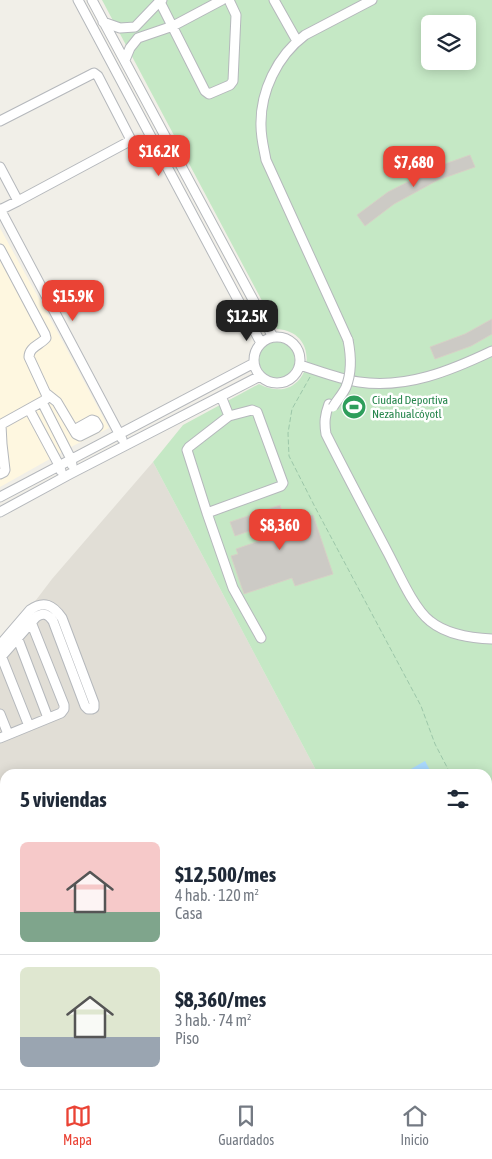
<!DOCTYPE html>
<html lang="es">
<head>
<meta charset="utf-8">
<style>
	body { margin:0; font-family:"Asap Condensed",sans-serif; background:#f2f2f3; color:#1f2937; height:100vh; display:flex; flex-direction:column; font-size:19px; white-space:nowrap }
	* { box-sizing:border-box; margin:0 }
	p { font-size:16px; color:#747a83 }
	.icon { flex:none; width:28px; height:28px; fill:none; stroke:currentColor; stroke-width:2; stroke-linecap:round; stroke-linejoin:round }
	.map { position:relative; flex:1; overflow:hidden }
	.sheet { position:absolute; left:0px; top:769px; width:492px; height:321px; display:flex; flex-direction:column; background:#fff; border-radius:15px 15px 0 0; box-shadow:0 2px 12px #0003 }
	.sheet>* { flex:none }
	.tools { position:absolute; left:421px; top:15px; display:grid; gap:10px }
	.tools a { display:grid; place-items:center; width:55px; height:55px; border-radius:8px; background:#fff; box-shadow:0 2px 12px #0003; font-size:25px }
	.price { position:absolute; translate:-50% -42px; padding:0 11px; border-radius:10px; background:#ea4335; color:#fff; font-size:16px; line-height:32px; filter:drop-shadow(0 1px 2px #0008) }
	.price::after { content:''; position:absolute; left:50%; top:30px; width:15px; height:11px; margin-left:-8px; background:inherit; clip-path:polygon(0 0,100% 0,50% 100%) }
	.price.active { background:#222; color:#fff }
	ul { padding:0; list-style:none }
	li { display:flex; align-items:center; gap:15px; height:125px; padding:0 20px }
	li+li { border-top:1px solid #e0e1e3 }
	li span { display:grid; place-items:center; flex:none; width:140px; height:100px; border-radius:8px; color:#555 }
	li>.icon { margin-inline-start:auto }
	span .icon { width:60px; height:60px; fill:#fffc; stroke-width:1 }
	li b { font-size:21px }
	h2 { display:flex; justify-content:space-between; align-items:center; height:60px; padding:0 20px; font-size:21px }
	.tabs { display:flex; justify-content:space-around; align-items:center; height:70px; border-top:1px solid #e0e1e3; background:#fff; font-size:14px; color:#747a83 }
	.tabs a { display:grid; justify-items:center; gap:2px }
	.tabs .active { color:#ea4335 }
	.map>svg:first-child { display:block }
</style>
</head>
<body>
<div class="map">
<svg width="492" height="1089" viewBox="0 0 492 1089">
	<rect width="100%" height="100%" fill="#f1efe8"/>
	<path fill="#fef7e0" d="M0,228L63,342L109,428L73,446L0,487Z"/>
	<path fill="#e1ded6" d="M153,462L318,774H5V1085L0,1075V642L33,604L52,579Z
		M488,886L492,895V1089H7L5,1085H488Z"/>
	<path fill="#c5e8c5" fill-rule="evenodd" d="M102,0H492V831L488,832V774H318L153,462L183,425L259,384C309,410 327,332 277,329ZM430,24H468V61H430Z
		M259 360a18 18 0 1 1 36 0a18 18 0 1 1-36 0Z"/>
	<path fill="#aadaff" d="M425,761L432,774H402Z"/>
	<path fill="#cccac5" stroke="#d6d1c6" d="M470,155L475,167L438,180L394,204L365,226L357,215L388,192L439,166Z
		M492,319V334L471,346L435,359L430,347L465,334Z
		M280,505L285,520L304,513L305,517L313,515L333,574L295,586L292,578L244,594L231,556L238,554L236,549L265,539L261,527L235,536L230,522Z"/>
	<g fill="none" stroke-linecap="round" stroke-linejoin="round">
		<defs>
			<path id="minor" d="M78,0L261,343
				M92,0L273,337
				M159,0L205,91L209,94L230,85L233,81L236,15L229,0
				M274,0L297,41
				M103,22L120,28L135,27L160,1L162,0
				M125,60L130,48L138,38L173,26L222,0
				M0,121L94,73L98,76L130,138L128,142L18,201L0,167
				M0,209L122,439
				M0,210L18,201
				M0,249L45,334L46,338C40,345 29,347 29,357L47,396L45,400L0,425
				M254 360a23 23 0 1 1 46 0a23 23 0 1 1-46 0Z
				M348,340L266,160C264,149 261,138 261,126C260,92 277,56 305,35L372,0
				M300,365C319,371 339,379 359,382C406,389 450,371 492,351
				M47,394L57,402L76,434L80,436L96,428L98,426L95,421L92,420L74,430
				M221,396L229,416L252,410L257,412L283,483L281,486L207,513L233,588L261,638
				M42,402L71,459L72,465
				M329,404C325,415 324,422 326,434C346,474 367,513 388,553C398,572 414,609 430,621C447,635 471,638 492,639
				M29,409L59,465L61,471
				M0,474L4,472L5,470L2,444L1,425
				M0,497L254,363
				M0,512L70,474L260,376
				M207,513L187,450L189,447L229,416
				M16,634L48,718
				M0,645L30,610C44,600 53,605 62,618L94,703V708L92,709H88L85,706L53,621C48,614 43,612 36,617L0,658
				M0,653L29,726
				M0,714L8,734
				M0,738L61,713L64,709V705L29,617
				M0,1022L5,1021
				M68,1085L70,1089
				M469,1085L471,1089"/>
		</defs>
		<use href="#minor" stroke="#b5b8bc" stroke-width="11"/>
		<path stroke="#9cc7a9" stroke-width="1" stroke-dasharray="5 2.5" stroke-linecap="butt" d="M310,377L292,409L288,433L289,456L315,507L421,706L435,744L449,771L452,774
			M488,790H492
			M307,1085L322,1089
			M124,1089L134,1085"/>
		<use href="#minor" stroke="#fff" stroke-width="9"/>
		<defs>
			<path id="minor-bridge" d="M333,407C337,400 343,394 346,387C352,372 351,355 348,340"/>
		</defs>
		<use href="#minor-bridge" stroke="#b5b8bc" stroke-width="11" stroke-linecap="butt"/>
		<use href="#minor-bridge" stroke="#fff" stroke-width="9"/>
	</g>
	<defs>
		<symbol id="stadium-disc" viewBox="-11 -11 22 22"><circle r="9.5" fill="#2e9e5b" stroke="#fff"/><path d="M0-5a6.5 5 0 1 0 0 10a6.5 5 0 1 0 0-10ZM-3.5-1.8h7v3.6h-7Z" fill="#fff"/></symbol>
	</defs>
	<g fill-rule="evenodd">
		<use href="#stadium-disc" x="340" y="393" width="28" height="28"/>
	</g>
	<g text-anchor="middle" stroke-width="5" stroke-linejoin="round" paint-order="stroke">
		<g font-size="12" fill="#27864d" stroke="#fff" text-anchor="start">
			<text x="372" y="404">Ciudad Deportiva<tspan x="372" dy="14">Nezahualcóyotl</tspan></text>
		</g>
	</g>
</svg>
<div class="tools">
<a><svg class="icon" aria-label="layers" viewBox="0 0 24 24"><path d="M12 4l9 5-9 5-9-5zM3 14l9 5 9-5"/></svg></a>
</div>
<b class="price" style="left:159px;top:177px">$16.2K</b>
<b class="price" style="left:414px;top:188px">$7,680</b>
<b class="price" style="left:73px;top:322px">$15.9K</b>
<b class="price active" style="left:247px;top:342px">$12.5K</b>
<b class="price" style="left:280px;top:551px">$8,360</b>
<section class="sheet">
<h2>5 viviendas<svg class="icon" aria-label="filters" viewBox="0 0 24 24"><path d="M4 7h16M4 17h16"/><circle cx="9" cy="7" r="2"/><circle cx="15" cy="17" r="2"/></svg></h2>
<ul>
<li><span style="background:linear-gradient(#f6c9c9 70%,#7fa58c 0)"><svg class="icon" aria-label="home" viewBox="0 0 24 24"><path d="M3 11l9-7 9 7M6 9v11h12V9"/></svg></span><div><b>$12,500/mes</b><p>4 hab. · 120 m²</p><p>Casa</p></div></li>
<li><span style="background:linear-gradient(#dfe7d0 70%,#9aa5b1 0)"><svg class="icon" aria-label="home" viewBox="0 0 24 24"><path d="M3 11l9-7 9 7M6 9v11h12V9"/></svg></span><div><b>$8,360/mes</b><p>3 hab. · 74 m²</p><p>Piso</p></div></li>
</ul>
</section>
</div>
<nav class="tabs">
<a class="active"><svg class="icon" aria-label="map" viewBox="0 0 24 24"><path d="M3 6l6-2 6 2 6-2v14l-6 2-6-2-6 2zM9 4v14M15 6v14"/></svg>Mapa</a>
<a><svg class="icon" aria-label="saved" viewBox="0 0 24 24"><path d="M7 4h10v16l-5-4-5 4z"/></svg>Guardados</a>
<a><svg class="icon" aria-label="home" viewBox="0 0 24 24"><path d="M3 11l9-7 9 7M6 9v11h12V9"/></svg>Inicio</a>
</nav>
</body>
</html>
